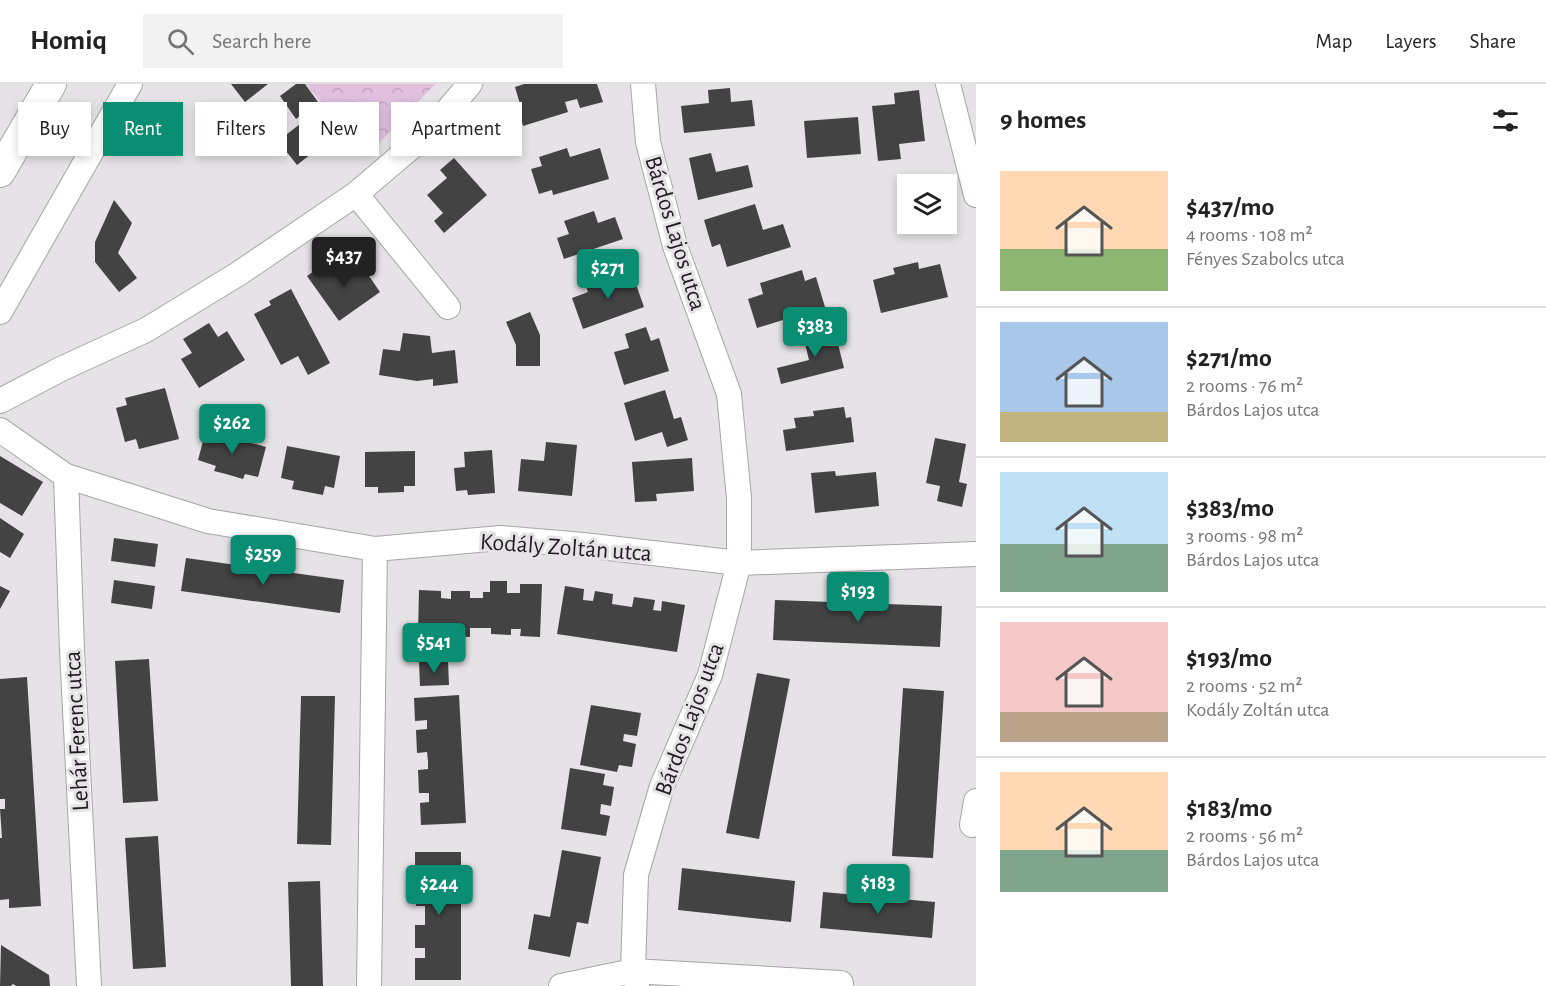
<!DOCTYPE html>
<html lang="en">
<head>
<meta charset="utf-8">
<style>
	body { margin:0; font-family:"Alegreya Sans",sans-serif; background:#f2f2f2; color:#222; height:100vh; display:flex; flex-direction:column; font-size:22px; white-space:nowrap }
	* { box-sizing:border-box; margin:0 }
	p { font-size:20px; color:#767676 }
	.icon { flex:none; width:33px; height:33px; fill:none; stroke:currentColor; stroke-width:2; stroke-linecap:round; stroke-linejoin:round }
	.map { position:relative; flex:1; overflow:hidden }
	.drawer { display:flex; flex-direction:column; background:#fff; width:570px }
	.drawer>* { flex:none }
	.guide { position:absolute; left:18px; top:18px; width:570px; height:54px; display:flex; gap:12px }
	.tools { position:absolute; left:897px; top:90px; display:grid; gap:12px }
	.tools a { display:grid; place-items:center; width:60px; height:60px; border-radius:0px; background:#fff; box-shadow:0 3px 9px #0003; font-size:30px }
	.price { position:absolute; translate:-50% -51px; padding:0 14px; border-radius:6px; background:#098d73; color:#fff; font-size:20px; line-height:39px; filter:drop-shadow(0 2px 3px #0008) }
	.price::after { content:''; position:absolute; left:50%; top:36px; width:18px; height:14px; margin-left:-9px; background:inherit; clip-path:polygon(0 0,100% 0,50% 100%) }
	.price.on { background:#222; color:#fff }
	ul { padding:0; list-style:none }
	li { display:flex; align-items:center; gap:18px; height:150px; padding:0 24px }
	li+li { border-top:2px solid #e0e0e0 }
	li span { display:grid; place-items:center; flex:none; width:168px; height:120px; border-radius:0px; color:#555 }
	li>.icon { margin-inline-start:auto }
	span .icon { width:72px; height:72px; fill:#fffc; stroke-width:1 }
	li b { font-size:26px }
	h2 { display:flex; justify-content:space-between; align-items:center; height:72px; padding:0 24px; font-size:26px }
	.chip { padding:0 21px; border-radius:0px; background:#fff; box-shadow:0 3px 9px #0003; font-size:21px; line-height:54px }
	.chip.on { background:#098d73; color:#fff }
	header { display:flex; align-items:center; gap:36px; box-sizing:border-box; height:84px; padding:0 30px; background:#fff; border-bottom:2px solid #e0e0e0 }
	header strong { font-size:28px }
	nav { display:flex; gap:33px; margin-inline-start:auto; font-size:21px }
	.search { width:420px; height:54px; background:#f2f2f2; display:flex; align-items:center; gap:15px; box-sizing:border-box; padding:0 21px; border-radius:0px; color:#767676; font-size:22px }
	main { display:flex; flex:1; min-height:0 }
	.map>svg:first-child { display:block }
</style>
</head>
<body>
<header>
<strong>Homiq</strong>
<div class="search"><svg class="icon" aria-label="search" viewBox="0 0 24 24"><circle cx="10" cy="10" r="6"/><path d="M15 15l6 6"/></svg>Search here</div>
<nav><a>Map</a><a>Layers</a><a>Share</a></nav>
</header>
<main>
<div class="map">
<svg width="976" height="902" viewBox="0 0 976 902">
	<defs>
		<pattern id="forest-crowns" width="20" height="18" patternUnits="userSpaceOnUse" patternTransform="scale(1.5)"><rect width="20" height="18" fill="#e0bfdf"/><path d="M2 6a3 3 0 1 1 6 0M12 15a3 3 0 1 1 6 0" fill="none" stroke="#c0a4bf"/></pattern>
	</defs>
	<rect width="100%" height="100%" fill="#e5e3e5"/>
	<path fill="url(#forest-crowns)" d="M306,0H435L366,73Z"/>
	<path fill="#444344" d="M231,0H268L245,18Z
		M296,0H305L318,18L296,35L280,12Z
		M524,0H597L603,18L580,24L577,15L565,18L568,28L523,42L519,27H522L515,3Z
		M730,4L731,18L752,16L755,42L684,49L681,22L709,19L708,6Z
		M919,6L925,57L899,60L901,75L878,77L872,22L895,20L894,9Z
		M322,23L340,47L297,81L278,57Z
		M858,33L861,70L807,74L804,37Z
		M567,64L570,73L600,64L609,95L553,111L552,106L539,110L531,85L542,82L539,73Z
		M711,69L716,88L748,81L753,103L698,116L689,74Z
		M454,74L487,111L444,149L434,137L443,129L427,111L447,94L440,86Z
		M114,116L132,139L118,169L137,194L119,208L95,178V158Z
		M755,120L763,146L783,140L791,163L727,183L720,160L712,163L704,136Z
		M594,127L598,139L615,133L623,155L564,175L557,154L569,150L564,137Z
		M356,173L380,208L339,237L307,192L324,180L332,190Z
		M918,178L919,185L940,180L948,213L881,229L873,196L895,190L893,184Z
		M631,186L644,223L583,245L572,214L588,208L586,202Z
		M802,186L805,197L816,193L825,223L757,244L748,215L763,210L760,199Z
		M291,205L330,279L308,291L298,272L281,281L254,230L271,221L269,217Z
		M530,228L540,251V282H516V261L506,238Z
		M209,239L218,253L227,247L245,276L199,304L181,275L192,269L183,255Z
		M646,243L651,257L659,254L669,287L624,301L614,268L629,264L625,250Z
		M834,244L844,284L781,300L777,284L809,276L803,251Z
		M403,249L430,252L432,269L455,266L458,299L433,302V295L417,297L379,291L383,265L400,267Z
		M165,304L179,355L139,365L136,355L125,358L116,324L127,321L125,314Z
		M665,306L674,335L681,333L688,356L667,363L662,348L635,357L624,319Z
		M844,323L846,334L851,333L854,358L786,367L783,346L796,344L794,334L814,332L813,327Z
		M206,346L266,363L258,393L245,390L243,395L226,390L214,387L216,382L198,376Z
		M935,354L966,360L959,398L967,400L962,423L937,417L940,402L926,399Z
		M546,358L577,361L572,412L518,407L521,375L544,377Z
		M287,362L340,372L334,404L325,402L323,411L292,405L294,397L281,394Z
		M492,366L495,409L468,411L467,406L456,407L454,384L465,383L464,368Z
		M415,367V402H404V408L378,409V403H365V368Z
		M0,372L43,398L22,432L0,419Z
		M692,374L694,407L656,410L657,417L635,418L632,378Z
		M835,387L836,392L876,388L879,422L815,429L811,389Z
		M0,434L24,450L10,474L0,468Z
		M114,454L158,460L155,483L111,477Z
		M186,474L344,496L340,529L181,507Z
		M114,496L155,502L152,525L111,519Z
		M490,497H507V509H520V500H542L540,553L520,552L521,545H511V551L491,550V544H470V553L450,552V543H440V550H418L419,506L441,507V514L451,515V507H470V514H483V508H490Z
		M0,502L10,507L0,525Z
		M565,502L584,505L583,516L593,517L595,507L613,510L612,520L632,523L634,513L655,516L653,526L661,527L662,517L685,521L677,568L557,550Z
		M775,516L942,522L940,563L773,556Z
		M149,575L158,717L123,719L115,577Z
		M448,577L449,601L420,602L419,578Z
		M757,589L790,595L759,755L726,749Z
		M27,593L41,822L9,824V815L0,816V754H2L0,725H5V715H0V595Z
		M903,604L944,607L933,774L892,772Z
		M459,611L466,739L421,741L420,719L429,718V709H419L418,686L428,685V677L427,668L417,669L416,646L427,645V636L415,637L414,614Z
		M301,612H335L331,761L297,760Z
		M591,621L641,629L637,652L624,650L623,657L636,660L632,683L619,681L617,688L580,681Z
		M570,684L605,690L603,701L614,703L611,722L601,720L600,730L610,732L606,752L561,745Z
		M158,752L166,883L133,885L125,754Z
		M562,766L601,773L588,840L577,838L570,873L528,865L534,830L550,833Z
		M415,768H461V896H415V874H425V864H415V841H425V822H416L415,800H424V792H415Z
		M682,784L795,797L791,838L678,826Z
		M320,797L323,902H291L288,798Z
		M823,808L935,818L932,854L820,844Z
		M1,861L49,891L50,902H16L13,900L11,902H0Z"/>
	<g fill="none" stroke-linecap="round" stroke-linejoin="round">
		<defs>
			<path id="minor" d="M948,0L976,111
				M356,110L448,223
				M0,228L130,0
				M0,317L61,285L146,246L238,190L356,110L429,48L470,0
				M0,346L66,392L208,437L375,465L501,454L583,461L739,479L976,470
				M66,392L72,566L89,902
				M972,741L976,717
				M369,902L375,465
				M561,902L633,887L841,899
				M637,902L633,887L636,791L662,702L710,591L739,479V414L729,310L675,162L648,58L643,0"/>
			<path id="major" d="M0,88L51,0"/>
		</defs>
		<use href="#minor" stroke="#a7a5a7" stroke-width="26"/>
		<use href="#major" stroke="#a7a5a7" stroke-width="32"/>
		<use href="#minor" stroke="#fff" stroke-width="24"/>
		<use href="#major" stroke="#fff" stroke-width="30"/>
	</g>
	<g text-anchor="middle" stroke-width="6" stroke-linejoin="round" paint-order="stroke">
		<g font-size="24" fill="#1f1e1f" stroke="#e5e3e5">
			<text transform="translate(676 149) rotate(73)" y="8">Bárdos Lajos utca</text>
			<text transform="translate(566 463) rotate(4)" y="8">Kodály Zoltán utca</text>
			<text transform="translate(689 635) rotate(-70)" y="8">Bárdos Lajos utca</text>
			<text transform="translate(76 647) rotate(-93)" y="8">Lehár Ferenc utca</text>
		</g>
	</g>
</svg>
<div class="tools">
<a><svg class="icon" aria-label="layers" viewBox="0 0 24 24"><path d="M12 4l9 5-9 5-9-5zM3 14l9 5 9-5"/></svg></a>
</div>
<b class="price on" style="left:344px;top:204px">$437</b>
<b class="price" style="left:608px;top:216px">$271</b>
<b class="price" style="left:815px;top:274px">$383</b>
<b class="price" style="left:232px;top:371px">$262</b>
<b class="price" style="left:263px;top:502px">$259</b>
<b class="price" style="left:858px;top:539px">$193</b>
<b class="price" style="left:434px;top:590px">$541</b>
<b class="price" style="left:878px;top:831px">$183</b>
<b class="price" style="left:439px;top:832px">$244</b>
<div class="guide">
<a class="chip">Buy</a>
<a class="chip on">Rent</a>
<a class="chip">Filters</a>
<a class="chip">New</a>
<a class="chip">Apartment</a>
</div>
</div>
<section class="drawer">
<h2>9 homes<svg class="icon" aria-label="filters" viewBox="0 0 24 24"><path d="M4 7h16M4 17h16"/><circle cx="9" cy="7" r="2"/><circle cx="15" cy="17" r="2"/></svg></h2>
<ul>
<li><span style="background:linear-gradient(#ffd9b3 65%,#8fb573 0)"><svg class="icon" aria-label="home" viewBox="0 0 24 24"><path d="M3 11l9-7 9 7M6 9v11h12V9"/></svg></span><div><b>$437/mo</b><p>4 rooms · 108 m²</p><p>Fényes Szabolcs utca</p></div></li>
<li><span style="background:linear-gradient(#a9c7e8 75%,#c2b280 0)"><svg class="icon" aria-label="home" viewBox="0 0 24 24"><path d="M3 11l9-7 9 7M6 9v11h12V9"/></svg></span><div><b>$271/mo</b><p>2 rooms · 76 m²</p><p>Bárdos Lajos utca</p></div></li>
<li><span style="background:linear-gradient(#bfe0f5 60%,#7fa58c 0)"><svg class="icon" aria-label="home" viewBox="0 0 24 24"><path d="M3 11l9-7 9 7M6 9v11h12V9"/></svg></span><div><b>$383/mo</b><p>3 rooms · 98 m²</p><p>Bárdos Lajos utca</p></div></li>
<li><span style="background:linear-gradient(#f6c9c9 75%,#b9a48a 0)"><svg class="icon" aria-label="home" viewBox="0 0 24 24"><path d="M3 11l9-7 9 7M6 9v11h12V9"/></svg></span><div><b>$193/mo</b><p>2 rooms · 52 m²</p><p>Kodály Zoltán utca</p></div></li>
<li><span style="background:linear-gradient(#ffd9b3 65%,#7fa58c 0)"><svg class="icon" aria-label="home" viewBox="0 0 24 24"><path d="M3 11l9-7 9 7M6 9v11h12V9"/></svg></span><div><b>$183/mo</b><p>2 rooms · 56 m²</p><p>Bárdos Lajos utca</p></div></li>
</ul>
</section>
</main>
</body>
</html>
